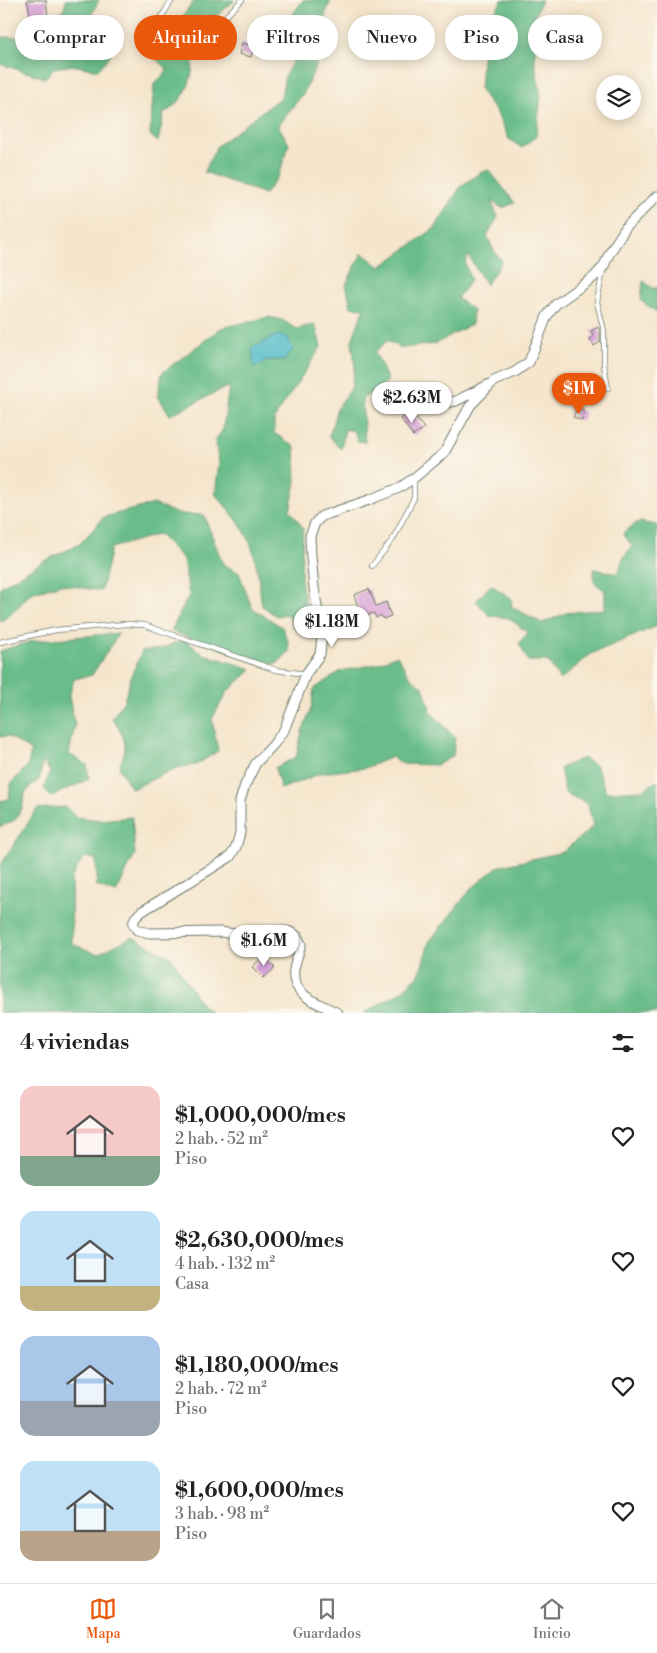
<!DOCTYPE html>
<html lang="es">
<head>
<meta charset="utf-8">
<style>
	body { margin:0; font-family:"Libre Bodoni",serif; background:#f6f6f6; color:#222; height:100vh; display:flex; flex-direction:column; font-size:19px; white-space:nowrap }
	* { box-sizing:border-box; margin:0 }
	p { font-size:16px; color:#767676 }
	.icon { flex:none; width:28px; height:28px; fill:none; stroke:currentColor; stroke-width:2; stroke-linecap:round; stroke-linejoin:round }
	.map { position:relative; height:1013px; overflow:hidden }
	.panel { display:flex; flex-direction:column; background:#fff; flex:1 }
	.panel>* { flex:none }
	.banner { position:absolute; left:15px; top:15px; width:628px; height:45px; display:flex; gap:10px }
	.controls { position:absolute; left:596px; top:75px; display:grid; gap:10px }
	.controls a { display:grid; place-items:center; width:45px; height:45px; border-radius:50%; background:#fff; box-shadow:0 2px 12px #0003; font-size:25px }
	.price { position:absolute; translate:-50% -42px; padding:0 11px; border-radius:18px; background:#fff; color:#222; font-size:16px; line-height:32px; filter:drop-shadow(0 1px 2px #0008) }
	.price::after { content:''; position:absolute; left:50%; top:30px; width:15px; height:11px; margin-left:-8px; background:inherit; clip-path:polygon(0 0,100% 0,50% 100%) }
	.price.on { background:#ea580c; color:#fff }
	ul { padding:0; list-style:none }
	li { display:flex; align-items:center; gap:15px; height:125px; padding:0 20px }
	li span { display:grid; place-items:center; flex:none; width:140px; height:100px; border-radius:15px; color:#555 }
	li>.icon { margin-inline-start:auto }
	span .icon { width:60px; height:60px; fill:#fffc; stroke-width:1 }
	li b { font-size:21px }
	h2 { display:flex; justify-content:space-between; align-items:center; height:60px; padding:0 20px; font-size:21px }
	.tag { padding:0 18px; border-radius:22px; background:#fff; box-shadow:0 2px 12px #0003; font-size:18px; line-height:45px }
	.tag.on { background:#ea580c; color:#fff }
	.dock { display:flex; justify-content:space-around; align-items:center; height:70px; border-top:1px solid #e0e0e0; background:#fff; font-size:14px; color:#767676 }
	.dock a { display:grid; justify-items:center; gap:2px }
	.dock .on { color:#ea580c }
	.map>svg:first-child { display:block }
</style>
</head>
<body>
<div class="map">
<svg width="657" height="1013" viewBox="0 0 657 1013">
	<rect width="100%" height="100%" fill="#fbf7ec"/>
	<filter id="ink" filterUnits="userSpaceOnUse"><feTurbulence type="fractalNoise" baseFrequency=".02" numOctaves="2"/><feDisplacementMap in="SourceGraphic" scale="10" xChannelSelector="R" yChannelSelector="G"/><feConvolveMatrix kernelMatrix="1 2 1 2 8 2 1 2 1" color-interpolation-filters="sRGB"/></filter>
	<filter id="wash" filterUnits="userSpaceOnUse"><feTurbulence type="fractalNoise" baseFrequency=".0096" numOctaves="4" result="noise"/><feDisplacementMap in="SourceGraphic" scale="20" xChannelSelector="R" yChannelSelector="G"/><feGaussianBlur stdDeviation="1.12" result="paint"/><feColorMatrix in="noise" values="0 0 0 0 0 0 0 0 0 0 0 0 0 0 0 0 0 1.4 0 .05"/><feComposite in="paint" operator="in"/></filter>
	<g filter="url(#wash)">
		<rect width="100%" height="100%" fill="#f5e5cc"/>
		<path fill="#6bbd8a" stroke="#457d5f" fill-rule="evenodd" d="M66,0H99L91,16L111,54L98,70L72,65L55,68L45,78L0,64V37H19L42,33L64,8Z
			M195,0H235L201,29H182L180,20Z
			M303,0H331L325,15L327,39L315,68L303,94L278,125L289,144L279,175L265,194L204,172L217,146L281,97L285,76L293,61L284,53L271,60L263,42L272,30L282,29Z
			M502,0H542L535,15V64L541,95L536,136L522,148L509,139L497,113L480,90L484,31Z
			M168,33L185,36C188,41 191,46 192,51C196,75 186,102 164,113L158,142L150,135L154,84L168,70L141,46Z
			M489,170L515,203L502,208L491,201L498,217L487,236L494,251L502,261L486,285L468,255L465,264L471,280L457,298L473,310L472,324L435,344L402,348L387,341L375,352L388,381L362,399L365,442L358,441L354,431L345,429L341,449L329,437L337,408L351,389L355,366L352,341L364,308L351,307L346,284L362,253L380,267L435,228L461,186L480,173Z
			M643,281L654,289L657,287V312L641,301Z
			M269,317L282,320L297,329L315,324L321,347L274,419V433L295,447L296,482L290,510L303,528L301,580L310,628H295L287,614L276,616L262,606C259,586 258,564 251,545C246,529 226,506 215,494L219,463L215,441L223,429L229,386L170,415L158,396L162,373L221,328ZM287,337L285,360H266L254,368Z
			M154,504L178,514L204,515L223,564L239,573L252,608L282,627L288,641L289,652L277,664H263L171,631L189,595L183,559L159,534L111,548L101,591L61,584L31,593L10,615L0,622V587L44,561L80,544L104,517Z
			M638,522L657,525V626L591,654L560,680L548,661H528L519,643L528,633L509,618L490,616L476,601L491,585L511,598L512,607L542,623L566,613L605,609V591L594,582V569L618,574L623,558L632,546L623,533Z
			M119,633L92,675L74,679L69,697L75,725L69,754L87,765L89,779L50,797L44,788L50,772L43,761L39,780L31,786L25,794L22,808L15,820L0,827V801L9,799L11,784L28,765L31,751L8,736L0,737V651L32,641Z
			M186,641L203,654L252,669L227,692L212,719L218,751L196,765L176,768L132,789L119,768C129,743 126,740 112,718L124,701L132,674L142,651L162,649L174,643Z
			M397,655L410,677L423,687L431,712L455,738L453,756L437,765L403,764L392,757L365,768L321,773L281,789L275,768L296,757L302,732L311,709L314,689L341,671L377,664Z
			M583,758L596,766L606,792L643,790L657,781V1013H364L399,993L419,975L429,942L471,889L497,867L563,852L593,826L588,804L565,793L560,768Z
			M66,807L75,817L100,820L132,817L135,854L116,893L97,886L96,859L84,857L71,878L72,944L98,954L132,937L171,957L201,1004L211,1013H0V866L37,809Z"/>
		<path fill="#4db9c9" stroke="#367b7e" d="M277,335L287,336L293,349L284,360H266L254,369L252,348Z"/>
		<g id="blocks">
			<path fill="#d8a2d7" d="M27,0H46L48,18H31Z
				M242,43L254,46L251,57L239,54Z
				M598,327L600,331V342L594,346L590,339L594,336L591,331Z
				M577,408L585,412L582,421L573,417Z
				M410,411L424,428L413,436L401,419Z
				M369,589L376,606L386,602L391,616L383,619L381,615L376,618L374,613L366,616L365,614L361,615L354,595Z
				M264,956L275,968L263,978L252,967Z"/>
		</g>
	</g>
	<g filter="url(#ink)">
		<use href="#blocks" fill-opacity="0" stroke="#6a7869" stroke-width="1"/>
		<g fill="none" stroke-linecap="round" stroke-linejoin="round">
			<defs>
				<path id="service" d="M172,0L162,16L163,23L170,29H203L226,16L242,0
					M603,270L597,302L604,331V365L608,388
					M372,566L393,539L414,498V479
					M0,642L56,630L126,624L144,625L276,670L306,674"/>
				<path id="minor" d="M425,409L433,405L456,401L490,384
					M338,1013C321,1004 290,996 294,970C295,962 299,953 301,944L297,936L290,932L281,931L250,936L220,932L150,933L137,930L133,924L135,918L141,912L230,857L236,847L240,833V801L245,785L256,763L273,745L284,730L306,674L320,654L322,636L314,588L311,556L310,536L315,523L322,516L369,500L399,488L414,478L444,453L470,406L494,381L515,372L529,362L547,316L556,304L594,277L604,266L609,254L626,227L657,196"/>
			</defs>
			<use href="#service" stroke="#6a7869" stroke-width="6"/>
			<use href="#minor" stroke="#6a7869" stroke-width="11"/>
			<use href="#service" stroke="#fff" stroke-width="4.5"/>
			<use href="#minor" stroke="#fff" stroke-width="9"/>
		</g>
	</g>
</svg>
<div class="controls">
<a><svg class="icon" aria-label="layers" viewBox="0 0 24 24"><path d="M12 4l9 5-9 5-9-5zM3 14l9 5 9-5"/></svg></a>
</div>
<b class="price on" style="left:579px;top:415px">$1M</b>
<b class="price" style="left:412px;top:424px">$2.63M</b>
<b class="price" style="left:332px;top:648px">$1.18M</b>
<b class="price" style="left:264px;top:967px">$1.6M</b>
<div class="banner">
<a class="tag">Comprar</a>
<a class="tag on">Alquilar</a>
<a class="tag">Filtros</a>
<a class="tag">Nuevo</a>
<a class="tag">Piso</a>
<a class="tag">Casa</a>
</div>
</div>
<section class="panel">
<h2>4 viviendas<svg class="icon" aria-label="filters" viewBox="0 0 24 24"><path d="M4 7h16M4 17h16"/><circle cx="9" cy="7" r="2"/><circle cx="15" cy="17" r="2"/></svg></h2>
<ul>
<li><span style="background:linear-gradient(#f6c9c9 70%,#7fa58c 0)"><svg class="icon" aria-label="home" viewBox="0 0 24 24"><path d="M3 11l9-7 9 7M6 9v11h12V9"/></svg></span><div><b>$1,000,000/mes</b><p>2 hab. · 52 m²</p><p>Piso</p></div><svg class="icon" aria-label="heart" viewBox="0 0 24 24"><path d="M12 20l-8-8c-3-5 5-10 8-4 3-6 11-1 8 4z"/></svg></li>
<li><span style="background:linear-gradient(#bfe0f5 75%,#c2b280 0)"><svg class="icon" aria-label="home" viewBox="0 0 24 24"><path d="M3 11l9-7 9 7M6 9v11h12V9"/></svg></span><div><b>$2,630,000/mes</b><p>4 hab. · 132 m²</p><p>Casa</p></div><svg class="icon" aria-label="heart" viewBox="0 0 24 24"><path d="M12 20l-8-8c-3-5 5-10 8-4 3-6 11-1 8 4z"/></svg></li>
<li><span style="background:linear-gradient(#a9c7e8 65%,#9aa5b1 0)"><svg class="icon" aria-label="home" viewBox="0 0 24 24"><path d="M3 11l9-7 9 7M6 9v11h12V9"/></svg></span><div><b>$1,180,000/mes</b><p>2 hab. · 72 m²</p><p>Piso</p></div><svg class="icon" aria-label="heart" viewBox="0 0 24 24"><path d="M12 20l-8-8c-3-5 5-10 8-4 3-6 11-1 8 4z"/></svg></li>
<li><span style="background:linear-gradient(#bfe0f5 70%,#b9a48a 0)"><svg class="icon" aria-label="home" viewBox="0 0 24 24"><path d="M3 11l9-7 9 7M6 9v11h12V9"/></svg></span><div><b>$1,600,000/mes</b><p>3 hab. · 98 m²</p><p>Piso</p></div><svg class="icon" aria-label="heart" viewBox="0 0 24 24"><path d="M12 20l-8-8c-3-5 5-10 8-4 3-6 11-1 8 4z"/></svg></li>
</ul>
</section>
<nav class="dock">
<a class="on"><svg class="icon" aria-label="map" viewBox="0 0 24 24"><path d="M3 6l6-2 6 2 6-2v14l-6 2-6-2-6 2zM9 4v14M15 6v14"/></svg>Mapa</a>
<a><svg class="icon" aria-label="saved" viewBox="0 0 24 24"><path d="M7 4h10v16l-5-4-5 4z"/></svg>Guardados</a>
<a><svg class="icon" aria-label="home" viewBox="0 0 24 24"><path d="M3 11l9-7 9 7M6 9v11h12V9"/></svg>Inicio</a>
</nav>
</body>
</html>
